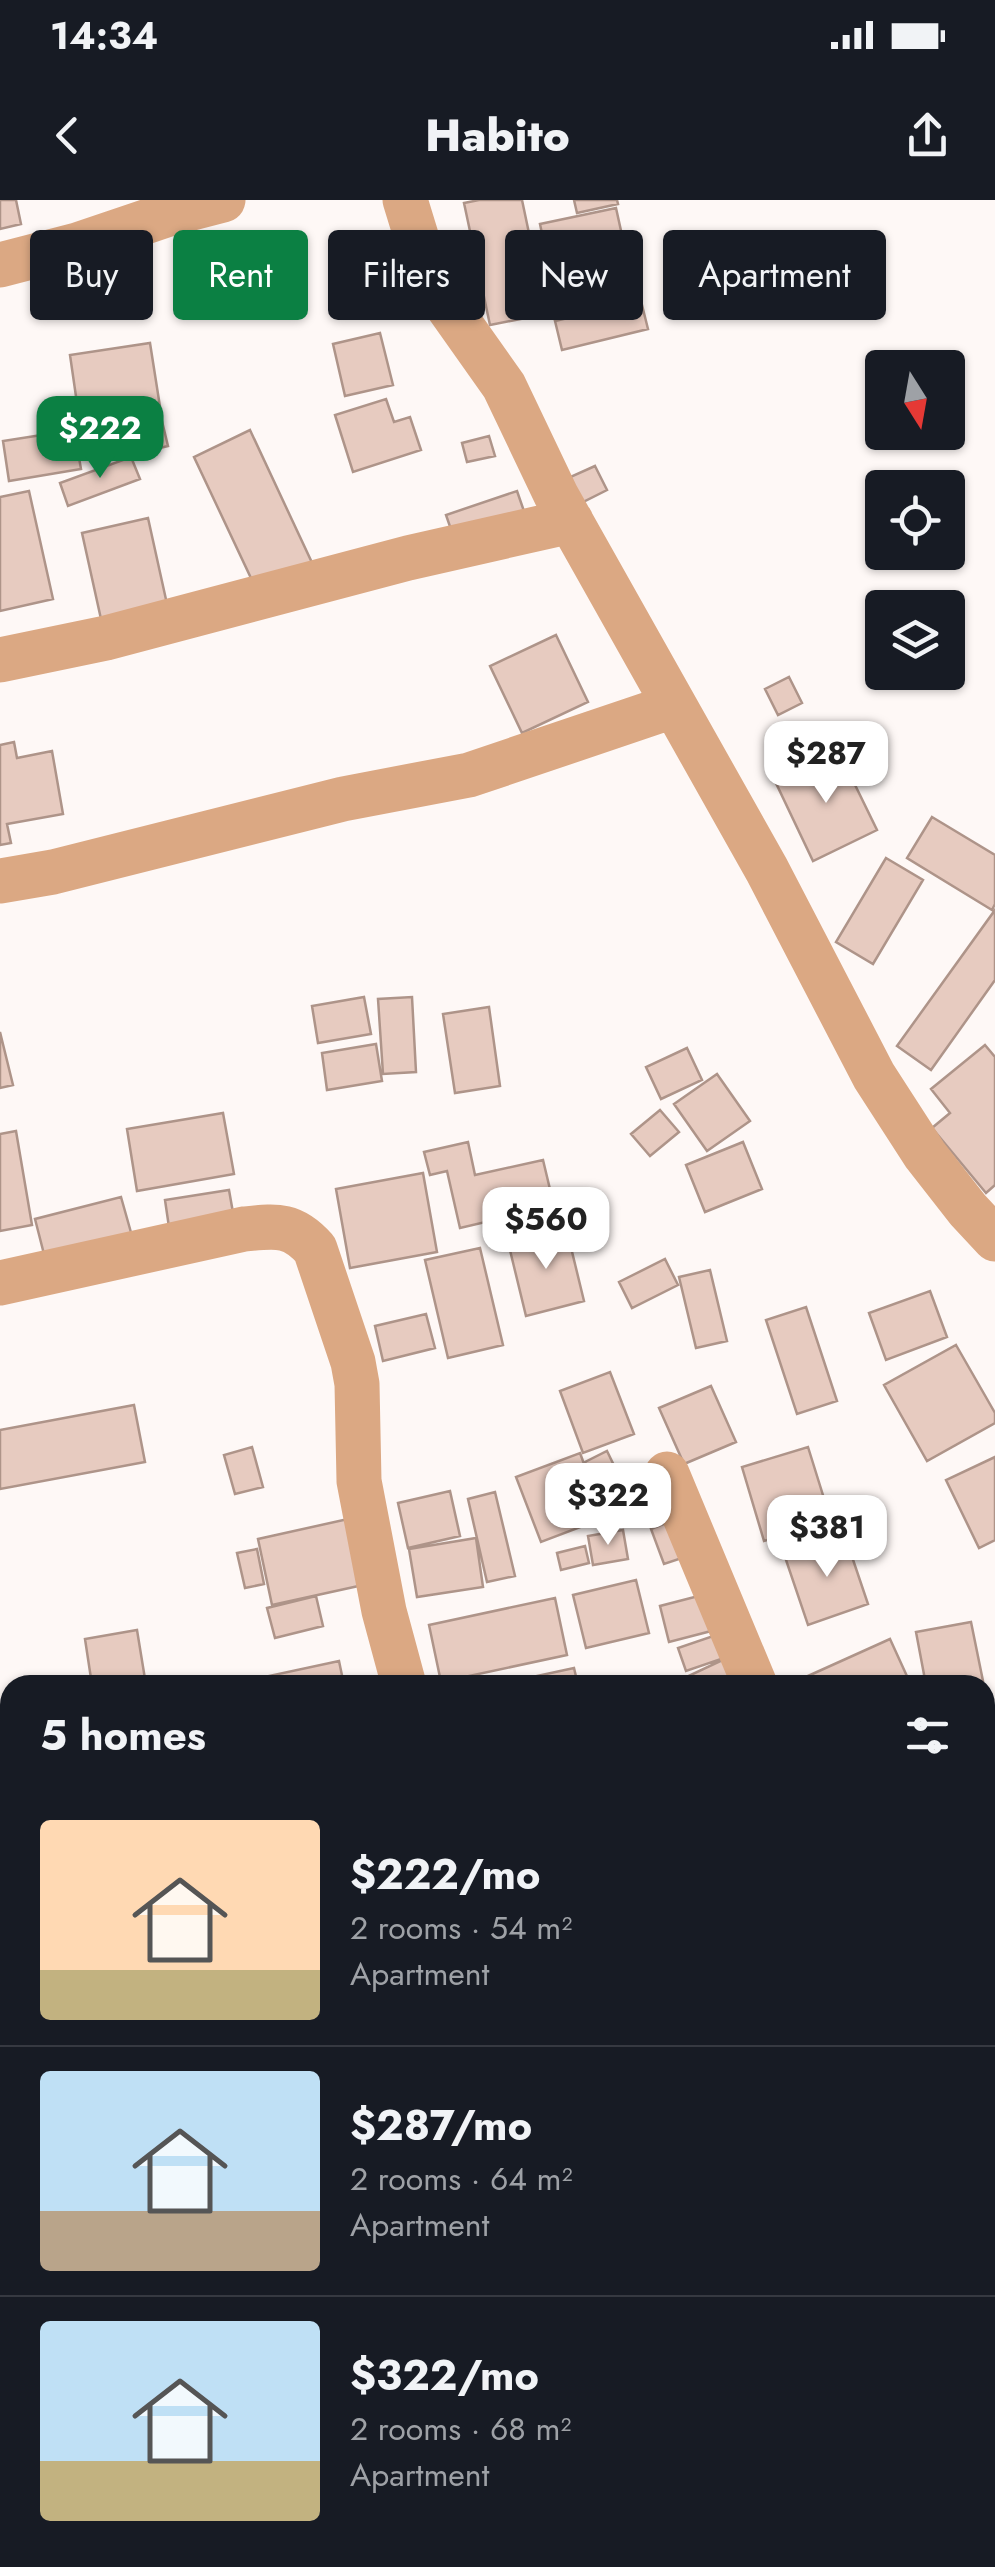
<!DOCTYPE html>
<html lang="en">
<head>
<meta charset="utf-8">
<style>
	body { margin:0; font-family:Jost,sans-serif; background:#20242c; color:#f1f3f6; height:100vh; display:flex; flex-direction:column; font-size:38px; white-space:nowrap }
	* { box-sizing:border-box; margin:0 }
	p { font-size:32px; color:#9ea1a6 }
	.icon { flex:none; width:55px; height:55px; fill:none; stroke:currentColor; stroke-width:2; stroke-linecap:round; stroke-linejoin:round }
	.map { position:relative; flex:1; overflow:hidden }
	.side { position:absolute; left:0px; top:1475px; width:995px; height:892px; display:flex; flex-direction:column; background:#171b24; border-radius:30px 30px 0 0; box-shadow:0 2px 8px #0004 }
	.side>* { flex:none }
	.hud { position:absolute; left:30px; top:30px; width:935px; height:90px; display:flex; gap:20px }
	.needle { width:65px; rotate:169deg }
	.controls { position:absolute; left:865px; top:150px; display:grid; gap:20px }
	.controls a { display:grid; place-items:center; width:100px; height:100px; border-radius:10px; background:#171b24; box-shadow:0 2px 8px #0004; font-size:50px }
	.price { position:absolute; translate:-50% -85px; padding:0 22px; border-radius:20px; background:#fff; color:#222; font-size:32px; line-height:65px; filter:drop-shadow(0 2px 5px #0008) }
	.price::after { content:''; position:absolute; left:50%; top:60px; width:30px; height:22px; margin-left:-15px; background:inherit; clip-path:polygon(0 0,100% 0,50% 100%) }
	.price.active { background:#0b8043; color:#fff }
	ul { padding:0; list-style:none }
	li { display:flex; align-items:center; gap:30px; height:250px; padding:0 40px }
	li+li { border-top:2px solid #363941 }
	li span { display:grid; place-items:center; flex:none; width:280px; height:200px; border-radius:10px; color:#555 }
	li>.icon { margin-inline-start:auto }
	span .icon { width:120px; height:120px; fill:#fffc; stroke-width:1 }
	li b { font-size:42px }
	h2 { display:flex; justify-content:space-between; align-items:center; height:120px; padding:0 40px; font-size:42px }
	.tag { padding:0 35px; border-radius:10px; background:#171b24; box-shadow:0 2px 8px #0004; font-size:35px; line-height:90px }
	.tag.active { background:#0b8043; color:#fff }
	.status { display:flex; justify-content:space-between; align-items:center; height:70px; padding:0 50px; background:#171b24; direction:ltr }
	.status svg { height:28px; fill:currentColor }
	header { display:flex; justify-content:space-between; align-items:center; height:130px; padding:0 40px; background:#171b24; font-size:45px; font-weight:800 }
	.map>svg:first-child { display:block }
</style>
</head>
<body>
<div class="status"><b>14:34</b><svg viewBox="0 0 49 12"><path d="M0 12V9h3v3zM5 12V6h3v6zM10 12V3h3v9zM15 12V0h3v12zM26 1h20v11H26zM47 4h2v5h-2z"/></svg></div>
<header><svg class="icon" aria-label="back" viewBox="0 0 24 24"><path d="M15 5l-7 7 7 7"/></svg>Habito<svg class="icon" aria-label="share" viewBox="0 0 24 24"><path d="M12 15V3M7 8l5-5 5 5M5 13v7h14v-7"/></svg></header>
<div class="map">
<svg width="995" height="2367" viewBox="0 0 995 2367">
	<rect width="100%" height="100%" fill="#fef8f6"/>
	<path fill="#e7cbc0" stroke="#ae9489" stroke-width="2.5" d="M0,0H16L21,24L0,29Z
		M479,0H522L546,114L490,125L464,3Z
		M574,0H617L618,4L577,13Z
		M616,8L633,85L556,101L540,24Z
		M641,101L648,129L562,150L555,121Z
		M380,133L393,185L345,196L333,144Z
		M150,143L161,213L80,224L70,155Z
		M386,199L394,222L410,217L421,250L353,272L335,215Z
		M161,217L168,246L109,260L102,231Z
		M74,230L81,269L9,281L3,241Z
		M250,230L314,367L258,393L194,257Z
		M489,236L495,256L467,262L462,243Z
		M131,257L140,279L68,306L60,283Z
		M595,266L607,290L581,303L568,278Z
		M29,291L53,399L0,411V297Z
		M517,291L526,317L455,341L446,315Z
		M148,318L167,404L101,419L82,333Z
		M556,435L588,502L522,533L490,466Z
		M789,477L802,503L778,515L765,489Z
		M14,542L17,558L52,551L63,614L7,624L11,643L0,645V545Z
		M838,550L877,630L813,661L775,581Z
		M932,617L995,655V704L992,710L907,658Z
		M886,658L923,680L873,764L836,742Z
		M995,710V780L931,870L897,846Z
		M364,797L371,834L318,843L312,806Z
		M412,797L416,872L383,874L378,799Z
		M489,807L500,886L455,893L443,814Z
		M0,832L13,885L0,888Z
		M376,844L382,881L327,890L322,853Z
		M985,845L995,857V985L986,993L932,928L950,913L931,889Z
		M687,848L702,880L661,899L646,867Z
		M717,874L750,921L707,951L674,904Z
		M660,910L679,932L650,956L631,934Z
		M223,913L234,974L137,991L127,929Z
		M16,931L32,1025L0,1031V934Z
		M468,942L475,975L543,960L554,1006L460,1028L447,971L430,975L424,952Z
		M743,942L762,989L705,1012L686,965Z
		M423,973L437,1052L350,1068L336,989Z
		M229,990L235,1024L170,1034L165,1000Z
		M121,997L132,1036L45,1058L35,1019Z
		M566,1027L584,1101L526,1116L508,1042Z
		M480,1048L503,1145L448,1158L425,1060Z
		M665,1059L678,1085L632,1108L619,1082Z
		M710,1070L727,1141L696,1148L679,1077Z
		M930,1091L947,1137L886,1160L869,1113Z
		M806,1107L837,1201L797,1214L766,1120Z
		M426,1114L435,1148L383,1161L375,1126Z
		M956,1145L995,1213V1223L927,1261L884,1185Z
		M610,1172L634,1234L583,1253L560,1191Z
		M711,1186L736,1242L684,1264L659,1208Z
		M134,1205L145,1262L0,1289V1230Z
		M252,1247L263,1287L235,1294L224,1255Z
		M808,1247L831,1321L764,1341L742,1267Z
		M607,1251L625,1288L640,1281L654,1309L617,1327L585,1262Z
		M580,1253L604,1318L541,1342L516,1277Z
		M995,1257V1340L979,1348L946,1280Z
		M450,1291L460,1336L408,1348L398,1303Z
		M495,1292L515,1376L487,1382L468,1299Z
		M348,1319L363,1385L272,1405L258,1339Z
		M671,1321L685,1357L664,1364L651,1329Z
		M623,1330L628,1359L593,1365L588,1336Z
		M845,1336L868,1404L808,1425L785,1357Z
		M476,1338L483,1387L417,1397L409,1349Z
		M585,1346L589,1363L561,1370L557,1353Z
		M257,1349L264,1384L245,1388L237,1353Z
		M636,1380L649,1433L586,1448L573,1395Z
		M706,1394L715,1430L669,1442L660,1406Z
		M316,1396L323,1426L275,1438L267,1408Z
		M555,1398L567,1455L441,1482L429,1425Z
		M971,1422L983,1481L962,1485H926L916,1432Z
		M137,1430L146,1485H92L85,1439Z
		M719,1434L727,1457L686,1471L678,1448Z
		M890,1439L911,1485H788Z
		M731,1456L745,1485H685L682,1479Z
		M339,1461L344,1485H233L232,1484Z
		M574,1468L578,1485H495Z
		M10,1514V1560L0,1562V1516Z
		M995,1621V1686L991,1687L985,1669V1624Z
		M995,1766V1826L985,1797V1770Z
		M0,1797L10,1799V1850L0,1848Z
		M995,1859V1936L985,1897V1862Z
		M0,1980L10,1982V2003L5,2021L0,2020Z
		M54,2358H153L109,2367H56Z
		M199,2358H262L267,2367H198L194,2360Z"/>
	<g fill="none" stroke-linecap="round" stroke-linejoin="round">
		<path stroke="#dba883" stroke-width="45" d="M405,0L421,52L446,104L504,186L556,295L767,670L874,876L925,955L968,1010L995,1039
			M0,65L77,45L169,14L223,0
			M0,460L106,438L408,358L571,321
			M0,681L53,672L343,599L469,575L673,506
			M0,1083L244,1029C276,1026 292,1023 315,1049L353,1162L357,1184L359,1281L384,1411L404,1485
			M667,1274L755,1485
			M0,1939L10,1942
			M985,1975L995,2009
			M0,2034L10,2028
			M985,2051H995
			M362,2358L364,2367"/>
	</g>
</svg>
<div class="controls">
<a><svg class="needle" viewBox="-14 -14 28 28"><path d="M0-13l5 13h-10z" fill="#e53935"/><path d="M0 13l5-13h-10z" fill="#9ea1a6"/></svg></a>
<a><svg class="icon" aria-label="locate" viewBox="0 0 24 24"><circle cx="12" cy="12" r="6"/><path d="M12 2v4M12 18v4M2 12h4M18 12h4"/></svg></a>
<a><svg class="icon" aria-label="layers" viewBox="0 0 24 24"><path d="M12 4l9 5-9 5-9-5zM3 14l9 5 9-5"/></svg></a>
</div>
<b class="price active" style="left:100px;top:281px">$222</b>
<b class="price" style="left:826px;top:606px">$287</b>
<b class="price" style="left:546px;top:1072px">$560</b>
<b class="price" style="left:608px;top:1348px">$322</b>
<b class="price" style="left:827px;top:1380px">$381</b>
<div class="hud">
<a class="tag">Buy</a>
<a class="tag active">Rent</a>
<a class="tag">Filters</a>
<a class="tag">New</a>
<a class="tag">Apartment</a>
</div>
<section class="side">
<h2>5 homes<svg class="icon" aria-label="filters" viewBox="0 0 24 24"><path d="M4 7h16M4 17h16"/><circle cx="9" cy="7" r="2"/><circle cx="15" cy="17" r="2"/></svg></h2>
<ul>
<li><span style="background:linear-gradient(#ffd9b3 75%,#c2b280 0)"><svg class="icon" aria-label="home" viewBox="0 0 24 24"><path d="M3 11l9-7 9 7M6 9v11h12V9"/></svg></span><div><b>$222/mo</b><p>2 rooms · 54 m²</p><p>Apartment</p></div></li>
<li><span style="background:linear-gradient(#bfe0f5 70%,#b9a48a 0)"><svg class="icon" aria-label="home" viewBox="0 0 24 24"><path d="M3 11l9-7 9 7M6 9v11h12V9"/></svg></span><div><b>$287/mo</b><p>2 rooms · 64 m²</p><p>Apartment</p></div></li>
<li><span style="background:linear-gradient(#bfe0f5 70%,#c2b280 0)"><svg class="icon" aria-label="home" viewBox="0 0 24 24"><path d="M3 11l9-7 9 7M6 9v11h12V9"/></svg></span><div><b>$322/mo</b><p>2 rooms · 68 m²</p><p>Apartment</p></div></li>
</ul>
</section>
</div>
</body>
</html>
